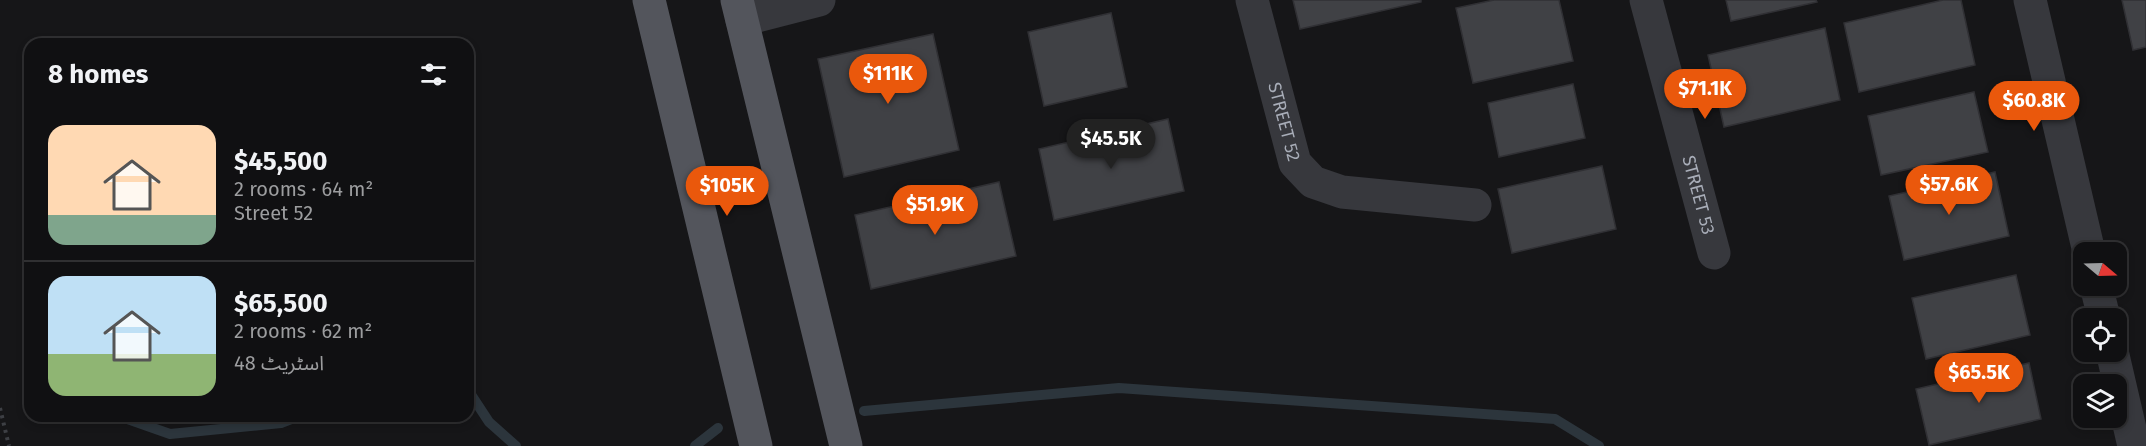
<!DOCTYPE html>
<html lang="en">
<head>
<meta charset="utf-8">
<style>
	body { margin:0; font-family:"Fira Sans","Noto Sans Arabic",sans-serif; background:#1e1e20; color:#f1f3f6; height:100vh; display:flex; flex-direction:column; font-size:22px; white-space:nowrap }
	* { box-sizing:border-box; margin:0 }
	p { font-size:20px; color:#9c9d9f }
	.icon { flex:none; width:33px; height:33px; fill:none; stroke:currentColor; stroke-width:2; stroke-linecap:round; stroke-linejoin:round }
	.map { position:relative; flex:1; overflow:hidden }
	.drawer { position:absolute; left:24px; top:38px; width:450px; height:384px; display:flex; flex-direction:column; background:#101012; border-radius:18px; box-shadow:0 3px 9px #0003,0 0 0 2px #303032 }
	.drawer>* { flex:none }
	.needle { width:39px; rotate:109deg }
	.buttons { position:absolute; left:2073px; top:242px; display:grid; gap:12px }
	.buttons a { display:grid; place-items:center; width:54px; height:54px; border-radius:12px; background:#101012; box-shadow:0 3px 9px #0003,0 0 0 2px #303032; font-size:30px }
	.price { position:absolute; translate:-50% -51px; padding:0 14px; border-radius:21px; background:#ea580c; color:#fff; font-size:20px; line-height:39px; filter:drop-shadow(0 2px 3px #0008) }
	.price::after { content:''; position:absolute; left:50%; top:36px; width:18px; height:14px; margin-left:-9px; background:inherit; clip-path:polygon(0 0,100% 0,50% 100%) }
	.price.on { background:#222; color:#fff }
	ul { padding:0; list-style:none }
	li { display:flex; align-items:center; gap:18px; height:150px; padding:0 24px }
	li+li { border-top:2px solid #303032 }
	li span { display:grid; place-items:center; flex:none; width:168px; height:120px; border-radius:18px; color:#555 }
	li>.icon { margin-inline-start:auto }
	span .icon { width:72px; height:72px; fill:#fffc; stroke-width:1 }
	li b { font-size:26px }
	h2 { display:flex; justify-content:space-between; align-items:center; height:72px; padding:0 24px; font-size:26px }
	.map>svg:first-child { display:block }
</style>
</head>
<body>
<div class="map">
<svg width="2146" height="446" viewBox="0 0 2146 446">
	<rect width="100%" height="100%" fill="#161618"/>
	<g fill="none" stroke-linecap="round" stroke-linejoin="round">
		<path stroke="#2c353c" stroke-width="10" d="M468,390L489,422L516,446
			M29,391H30
			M864,411L1119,388L1555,419L1599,446
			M119,416L170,434L281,423L299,416
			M695,446L718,428"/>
	</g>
	<path fill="#404145" stroke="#303034" stroke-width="1.5" d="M1293,0H1421V2L1300,29Z
		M1494,0H1559L1573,61L1473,83L1456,8Z
		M1726,0H1816L1817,2L1731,21Z
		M1943,0H1961L1975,65L1859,92L1844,23Z
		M2122,0H2146V47L2133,50Z
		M1111,13L1127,87L1044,106L1028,32Z
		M1825,28L1840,100L1724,127L1708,55Z
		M933,34L959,150L844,177L818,59Z
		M1573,84L1585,138L1499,157L1488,103Z
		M1974,92L1988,152L1881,175L1868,116Z
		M1168,119L1184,191L1054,220L1039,149Z
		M1602,166L1616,229L1512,253L1498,189Z
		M1995,172L2009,236L1904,260L1889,196Z
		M999,182L1016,256L871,289L855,215Z
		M2016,275L2030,335L1926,359L1912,298Z
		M2029,363L2041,419L1929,445L1916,389Z"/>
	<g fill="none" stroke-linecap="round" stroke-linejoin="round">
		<path stroke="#3d3f44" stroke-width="4" stroke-dasharray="3 4.5" stroke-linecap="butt" d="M0,408L9,446"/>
		<g stroke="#37383d" stroke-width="33">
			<path id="s1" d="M1252,0L1295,163L1313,182L1342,192L1475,205"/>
			<path id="s2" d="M1646,0L1714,253"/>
			<path d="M2030,0L2089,252"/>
			<path d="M742,20L819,0"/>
			<path d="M2096,285L2104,318"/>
			<path d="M2112,351L2134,446"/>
		</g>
		<path stroke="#53555c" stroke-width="33" d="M649,0L756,446
			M737,0L846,446"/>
	</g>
	<g text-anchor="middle" stroke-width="4.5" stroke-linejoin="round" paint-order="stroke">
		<g font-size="18" fill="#a8adb8" stroke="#111113">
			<text dy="6" stroke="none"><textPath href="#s1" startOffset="126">STREET 52</textPath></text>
			<text dy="6" stroke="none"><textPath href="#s2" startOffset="202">STREET 53</textPath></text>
		</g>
	</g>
</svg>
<div class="buttons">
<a><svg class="needle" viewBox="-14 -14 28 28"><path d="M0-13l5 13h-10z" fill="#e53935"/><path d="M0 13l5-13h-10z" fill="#9c9d9f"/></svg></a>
<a><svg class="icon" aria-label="locate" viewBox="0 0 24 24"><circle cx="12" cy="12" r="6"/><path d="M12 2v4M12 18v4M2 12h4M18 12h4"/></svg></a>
<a><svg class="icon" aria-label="layers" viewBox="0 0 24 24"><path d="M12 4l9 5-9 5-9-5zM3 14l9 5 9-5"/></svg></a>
</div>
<b class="price" style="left:888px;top:105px">$111K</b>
<b class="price" style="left:1705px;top:120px">$71.1K</b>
<b class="price" style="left:2034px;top:132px">$60.8K</b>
<b class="price on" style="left:1111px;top:170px">$45.5K</b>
<b class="price" style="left:1949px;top:216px">$57.6K</b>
<b class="price" style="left:727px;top:217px">$105K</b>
<b class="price" style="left:935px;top:236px">$51.9K</b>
<b class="price" style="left:1979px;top:404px">$65.5K</b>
<section class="drawer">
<h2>8 homes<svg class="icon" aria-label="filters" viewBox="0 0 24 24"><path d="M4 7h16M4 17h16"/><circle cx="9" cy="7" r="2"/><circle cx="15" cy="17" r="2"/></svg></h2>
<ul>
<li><span style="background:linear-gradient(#ffd9b3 75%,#7fa58c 0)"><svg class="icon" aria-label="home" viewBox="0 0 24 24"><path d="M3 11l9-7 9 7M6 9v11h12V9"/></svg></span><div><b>$45,500</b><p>2 rooms · 64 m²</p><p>Street 52</p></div></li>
<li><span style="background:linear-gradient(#bfe0f5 65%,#8fb573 0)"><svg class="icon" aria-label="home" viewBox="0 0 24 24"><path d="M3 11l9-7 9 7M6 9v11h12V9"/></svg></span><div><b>$65,500</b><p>2 rooms · 62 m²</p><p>اسٹریٹ 48</p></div></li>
</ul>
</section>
</div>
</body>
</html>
